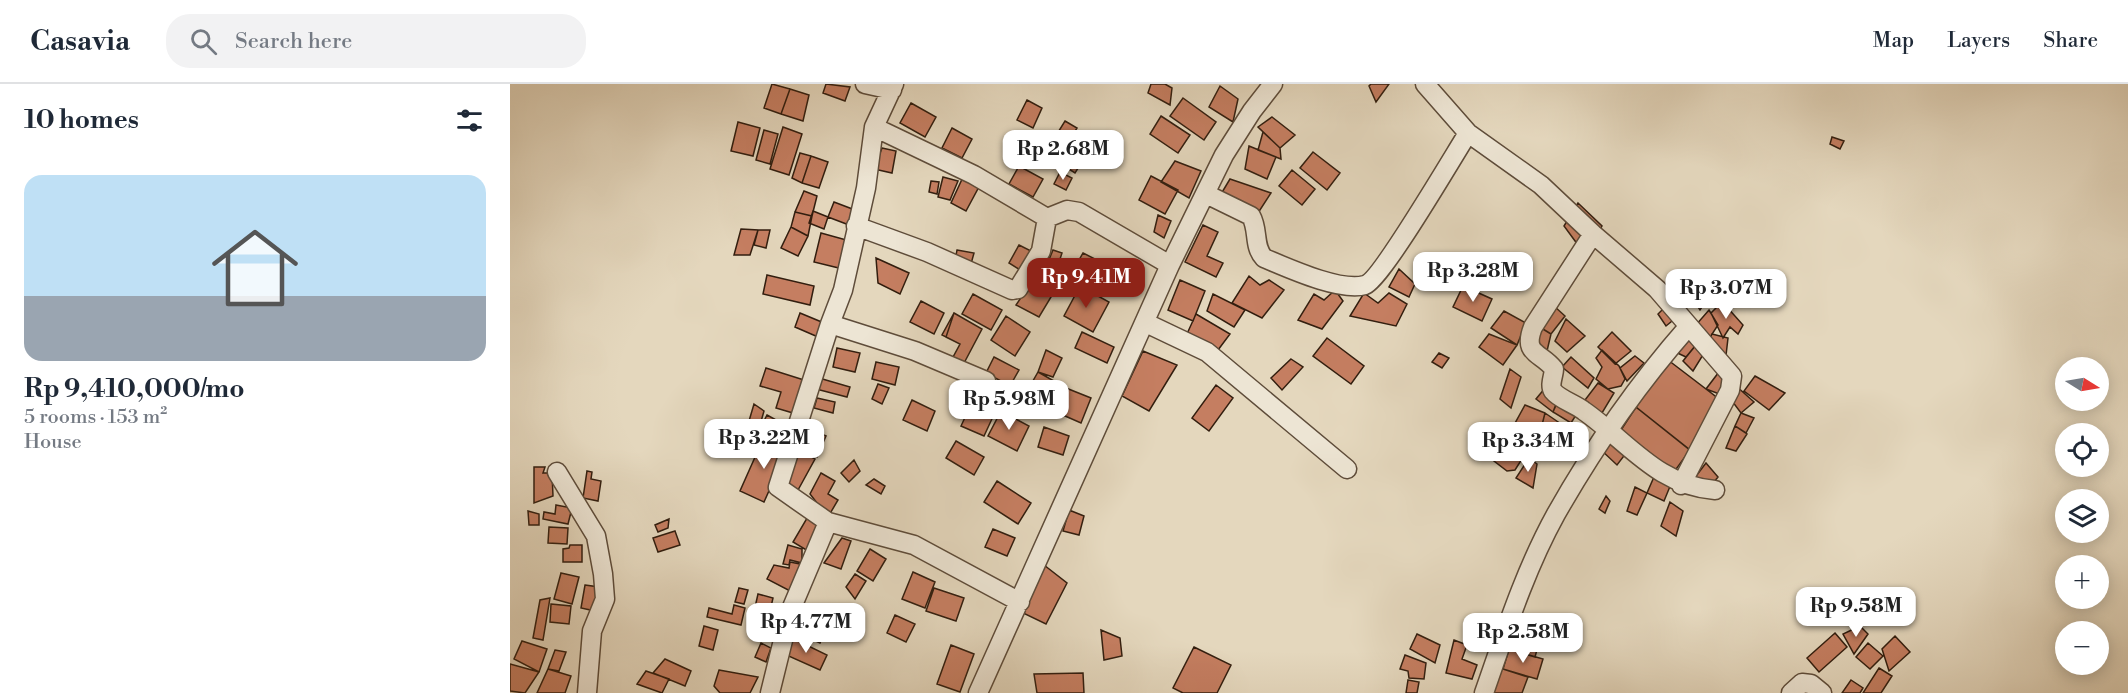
<!DOCTYPE html>
<html lang="en">
<head>
<meta charset="utf-8">
<style>
	body { margin:0; font-family:"Libre Bodoni",serif; background:#f2f2f3; color:#1f2937; height:100vh; display:flex; flex-direction:column; font-size:22px; white-space:nowrap }
	* { box-sizing:border-box; margin:0 }
	p { font-size:20px; color:#747a83 }
	.icon { flex:none; width:33px; height:33px; fill:none; stroke:currentColor; stroke-width:2; stroke-linecap:round; stroke-linejoin:round }
	.map { position:relative; flex:1; overflow:hidden }
	.side { display:flex; flex-direction:column; background:#fff; width:510px }
	.side>* { flex:none }
	.needle { width:39px; rotate:101deg }
	.tools { position:absolute; left:1545px; top:273px; display:grid; gap:12px }
	.tools a { display:grid; place-items:center; width:54px; height:54px; border-radius:50%; background:#fff; box-shadow:0 3px 15px #0003; font-size:30px }
	.price { position:absolute; translate:-50% -51px; padding:0 14px; border-radius:12px; background:#fff; color:#222; font-size:20px; line-height:39px; filter:drop-shadow(0 2px 3px #0008) }
	.price::after { content:''; position:absolute; left:50%; top:36px; width:18px; height:14px; margin-left:-9px; background:inherit; clip-path:polygon(0 0,100% 0,50% 100%) }
	.price.on { background:#8f2418; color:#fff }
	ul { padding:0; list-style:none }
	li { display:grid; align-content:center; gap:12px; height:318px; padding:0 24px }
	li span { display:grid; place-items:center; height:186px; border-radius:18px; color:#555 }
	li>.icon { margin-inline-start:auto }
	span .icon { width:108px; height:108px; fill:#fffc; stroke-width:1 }
	li b { font-size:26px }
	h2 { display:flex; justify-content:space-between; align-items:center; height:72px; padding:0 24px; font-size:26px }
	header { display:flex; align-items:center; gap:36px; box-sizing:border-box; height:84px; padding:0 30px; background:#fff; border-bottom:2px solid #e0e1e3 }
	header strong { font-size:28px }
	nav { display:flex; gap:33px; margin-inline-start:auto; font-size:21px }
	.search { width:420px; height:54px; background:#f2f2f3; display:flex; align-items:center; gap:15px; box-sizing:border-box; padding:0 21px; border-radius:24px; color:#747a83; font-size:22px }
	main { display:flex; flex:1; min-height:0 }
	.map>svg:first-child { display:block }
</style>
</head>
<body>
<header>
<strong>Casavia</strong>
<div class="search"><svg class="icon" aria-label="search" viewBox="0 0 24 24"><circle cx="10" cy="10" r="6"/><path d="M15 15l6 6"/></svg>Search here</div>
<nav><a>Map</a><a>Layers</a><a>Share</a></nav>
</header>
<main>
<section class="side">
<h2>10 homes<svg class="icon" aria-label="filters" viewBox="0 0 24 24"><path d="M4 7h16M4 17h16"/><circle cx="9" cy="7" r="2"/><circle cx="15" cy="17" r="2"/></svg></h2>
<ul>
<li><span style="background:linear-gradient(#bfe0f5 65%,#9aa5b1 0)"><svg class="icon" aria-label="home" viewBox="0 0 24 24"><path d="M3 11l9-7 9 7M6 9v11h12V9"/></svg></span><div><b>Rp 9,410,000/mo</b><p>5 rooms · 153 m²</p><p>House</p></div></li>
</ul>
</section>
<div class="map">
<svg width="1618" height="609" viewBox="0 0 1618 609">
	<rect width="100%" height="100%" fill="#e4d7bd"/>
	<filter id="stains"><feTurbulence type="fractalNoise" baseFrequency=".00333" numOctaves="4"/><feColorMatrix values="0 0 0 0 .2 0 0 0 0 .09 0 0 0 0 .02 0 0 0 .5 -.17"/></filter>
	<radialGradient id="worn" r=".72"><stop offset=".6" stop-color="#630" stop-opacity="0"/><stop offset="1" stop-color="#630" stop-opacity=".3"/></radialGradient>
	<path fill="#c57e61" stroke="#321e0f" stroke-width="1.5" d="M262,0L280,5L271,30L254,24Z
		M316,0L340,3L335,17L313,9Z
		M641,0H655L662,4L660,21L638,9Z
		M861,0H879L866,18L859,2Z
		M710,2L728,15L723,38L699,23Z
		M280,5L299,11L293,37L271,30Z
		M673,14L706,38L694,56L660,32Z
		M517,16L532,24L523,44L507,36Z
		M401,19L426,33L415,53L390,39Z
		M651,32L680,51L668,69L640,50Z
		M762,33L785,51L770,64L748,43Z
		M555,37L567,44L554,66L542,58Z
		M228,38L250,44L243,72L221,67Z
		M273,43L292,50L279,91L260,85Z
		M442,44L462,55L452,74L432,64Z
		M254,46L268,50L260,80L246,76Z
		M753,48L770,64L771,75L748,66Z
		M569,50L584,59L565,89L551,80Z
		M1322,53L1334,57L1330,65L1320,60Z
		M739,62L766,73L757,95L735,85Z
		M372,64L386,67L382,89L364,85Z
		M803,68L830,89L817,106L790,84Z
		M290,69L301,72L292,99L282,94Z
		M301,72L318,78L309,104L292,99Z
		M665,77L691,87L679,114L651,98Z
		M509,82L533,95L523,113L499,100Z
		M782,86L805,105L792,121L769,102Z
		M550,88L562,94L556,106L544,100Z
		M454,91L471,99L456,127L441,119Z
		M641,92L668,106L655,130L629,116Z
		M433,93L448,97L440,116L428,113Z
		M720,95L761,109L748,129L711,110Z
		M421,97L429,98L427,110L419,108Z
		M294,107L307,112L302,132L285,128Z
		M324,118L345,126L339,141L318,133Z
		M1068,119L1092,142L1081,163L1068,161L1054,142Z
		M303,127L318,133L314,145L299,139Z
		M285,128L302,132L298,152L281,143Z
		M648,131L661,137L654,154L644,148Z
		M693,141L708,148L697,172L713,179L706,193L675,178Z
		M281,143L298,152L288,172L271,164Z
		M231,145L248,146L240,171H224Z
		M248,146H260L256,164L244,161Z
		M311,149L340,157L333,185L304,178Z
		M509,161L523,168L512,187L499,179Z
		M447,166L464,169L461,180L445,177Z
		M543,166L552,169L548,181L570,190L565,202L533,190Z
		M573,169L593,179L582,197L565,183Z
		M366,174L399,189L390,210L368,199Z
		M889,185L905,200L899,213L879,203Z
		M257,191L304,202L300,221L253,210Z
		M526,191L547,203L529,233L506,221Z
		M739,192L750,201L759,196L774,206L752,234L722,219Z
		M670,196L695,207L683,237L658,226Z
		M1181,196L1196,217L1190,226L1175,203Z
		M570,202L599,218L583,248L554,232Z
		M953,202L982,215L972,237L943,223Z
		M825,206L833,217L812,245L788,236L804,210L814,216Z
		M854,209L868,219L879,209L897,220L886,242L840,232Z
		M463,210L492,226L481,246L452,230Z
		M703,210L735,226L724,243L697,227Z
		M411,217L434,229L424,250L400,238Z
		M1157,221L1167,233L1156,242L1148,230Z
		M1209,221L1216,222L1233,241L1228,250L1220,243L1213,254L1201,229Z
		M1044,222L1055,232L1041,250L1028,242Z
		M1199,226L1208,241L1195,261L1185,242Z
		M994,227L1016,239L1007,261L981,244Z
		M290,229L314,239L308,253L285,243Z
		M444,229L472,245L453,281L442,275L450,260L432,251Z
		M444,229L472,245L453,281L442,275L450,260L436,253Z
		M686,230L720,250L708,266L676,252Z
		M496,232L520,248L505,272L481,256Z
		M1056,235L1075,252L1057,268L1045,257Z
		M1028,242L1041,250L1037,267L1020,261Z
		M572,248L604,263L597,279L565,264Z
		M1102,248L1121,267L1105,280L1088,263Z
		M1178,249L1190,256L1176,273L1159,265Z
		M979,250L1007,261L993,281L969,263Z
		M1202,250L1218,254L1215,280L1196,263Z
		M817,254L854,282L841,300L803,272Z
		M1190,256L1196,266L1183,287L1173,277Z
		M327,264L350,269L345,288L323,283Z
		M536,266L552,274L543,293L528,288Z
		M1092,266L1109,282L1115,295L1111,302L1098,305L1086,295L1092,283L1086,274Z
		M633,267L667,281L639,327L612,312Z
		M929,269L939,274L932,284L922,278Z
		M1125,272L1134,279L1117,297L1110,284Z
		M484,273L509,286L500,302L476,289Z
		M1061,273L1084,294L1078,304L1052,283Z
		M781,275L793,283L772,306L761,294Z
		M1158,276L1209,315L1180,366L1126,323Z
		M366,278L389,283L385,301L362,295Z
		M256,284L294,296L283,329L266,324L271,308L250,302Z
		M1212,284L1220,292L1212,311L1196,305Z
		M1000,285L1011,293L1001,324L990,315Z
		M528,288L551,301L538,324L515,311Z
		M1245,292L1275,309L1259,326L1234,307Z
		M309,294L340,303L337,313L306,305Z
		M1088,299L1104,309L1089,334L1075,316Z
		M368,300L379,304L372,320L362,315Z
		M706,301L723,314L699,347L682,334Z
		M1225,301L1244,318L1231,329L1219,313Z
		M556,304L581,314L571,339L546,328Z
		M1035,304L1048,315L1043,328L1026,315Z
		M1053,306L1073,320L1061,339L1043,328Z
		M307,314L325,318L323,329L304,324Z
		M464,314L487,324L474,352L451,342Z
		M402,316L425,327L417,347L393,336Z
		M244,320L254,327L248,348L241,346L243,338L239,337Z
		M1015,321L1035,329L1026,365L998,352Z
		M1126,323L1180,366L1164,388L1111,346Z
		M491,327L519,342L507,367L478,352Z
		M1035,329L1070,353L1060,368L1040,355L1035,364L1026,365Z
		M1231,329L1244,334L1236,349L1225,342Z
		M257,331L268,337L260,352L249,347Z
		M271,340L284,345L278,359L265,354Z
		M1225,342L1237,350L1226,367L1216,364Z
		M534,343L559,352L553,371L528,363Z
		M299,345L316,352L307,373L290,365Z
		M998,352L1019,364L1005,386L997,387L984,377Z
		M254,353L278,364L254,418L230,407Z
		M1097,354L1117,368L1107,381L1090,365Z
		M446,357L474,373L464,391L436,374Z
		M289,366L305,375L288,406L272,397Z
		M1019,374L1027,380L1023,404L1006,394Z
		M344,376L350,387L339,398L331,389Z
		M1196,379L1208,393L1199,404L1183,396Z
		M24,383H35L33,389H42L43,412L24,419Z
		M1147,386L1161,400L1154,417L1137,409Z
		M77,387L82,388L81,395L91,397L88,417L73,414Z
		M311,389L325,397L318,410L328,416L318,433L300,410Z
		M364,395L375,402L371,410L356,401Z
		M487,397L521,419L508,440L474,418Z
		M1125,403L1137,409L1127,431L1117,427Z
		M1096,412L1100,417L1095,429L1089,425Z
		M1160,418L1173,427L1166,452L1151,442Z
		M46,421L62,424L58,440L33,435L34,428L45,430Z
		M559,426L574,432L569,451L553,447Z
		M18,427L29,430V441H19Z
		M300,429L316,439L298,467L283,458Z
		M159,435L158,444L148,448L145,441Z
		M39,443L58,444L57,460L38,459Z
		M483,445L505,454L497,472L475,463Z
		M165,447L170,461L148,468L143,454Z
		M332,454L341,457L331,485L314,479Z
		M60,461H72V478H53V465L59,464Z
		M278,461L292,465V479L280,476L279,481L273,480Z
		M360,465L376,475L363,497L347,487Z
		M280,478L295,481L282,508L257,495L264,481L279,484Z
		M534,481L557,499L536,540L513,529Z
		M403,488L425,498L415,524L392,515Z
		M51,489L69,493L62,520L44,515Z
		M345,490L356,497L345,515L336,503Z
		M75,501L89,503L85,527L71,524Z
		M229,504L238,506L234,520L225,518Z
		M424,504L454,514L446,537L416,527Z
		M248,510L263,514L258,536L243,532Z
		M40,514L33,556L23,554L30,516Z
		M41,520L61,522L59,540L40,538Z
		M224,521L235,524L231,541L197,533L199,524L222,530Z
		M285,531L316,545L310,559L279,545Z
		M385,531L405,540L396,558L377,549Z
		M194,542L208,546L203,566L189,562Z
		M1350,542L1358,550L1344,570L1333,550Z
		M1006,543L1031,551L1025,573L999,565Z
		M591,546L610,554L612,572L594,576Z
		M1325,549L1337,563L1309,588L1297,574Z
		M907,550L930,561L925,579L900,565Z
		M1385,552L1400,568L1379,587L1372,565Z
		M282,554L317,571L310,586L274,570Z
		M944,556L957,561L952,575L967,581L962,595L936,589Z
		M12,557L37,565L29,588L4,575Z
		M251,559L261,564L256,578L245,573Z
		M1358,559L1373,572L1360,585L1346,573Z
		M441,561L464,570L450,608L427,600Z
		M684,563L721,581L707,609H673L663,604Z
		M999,565L1033,575L1027,595L993,585Z
		M45,566L56,568L49,587L38,585Z
		M895,571L916,579L914,595L899,594L898,587L890,585Z
		M155,575L181,587L175,602L143,589Z
		M0,580L29,588L15,609L0,607Z
		M1369,584L1382,592L1371,609H1353Z
		M38,585L61,592L55,609H27Z
		M983,585H993L1018,593L1012,609H975Z
		M209,586L248,593L240,609H210L204,602Z
		M136,587L159,595L152,609L127,600Z
		M573,589L574,609H527L524,590Z
		M898,596L909,598L907,609H896Z
		M1341,596L1353,604L1350,609H1332Z"/>
	<g fill="none" stroke-linecap="round" stroke-linejoin="round">
		<defs>
			<path id="minor" d="M355,0L382,6
				M384,0L364,43L356,104L333,206L320,240L268,403L318,438L404,461L510,518
				M915,0L958,49L1031,101L1083,150L1147,205L1222,292L1220,306L1171,401
				M364,43L464,91L537,134
				M696,110L741,132C749,146 743,162 754,174C778,184 830,208 855,201C871,196 944,71 958,49
				M346,142L417,168L502,206L508,205L511,200L531,167L537,134L557,126L569,128L660,181
				M1083,150L1023,243C1012,271 1031,268 1044,285C1044,291 1039,301 1043,307C1049,315 1065,320 1074,327C1117,357 1148,402 1205,406
				M636,239L697,268L837,385
				M320,240L405,267L476,297
				M47,388L86,452L93,490L95,515L82,547L77,609
				M260,609L280,528L318,438
				M468,609L660,181L714,71L742,27L763,0
				M974,609C995,549 1015,486 1046,430C1084,363 1127,301 1178,243
				M1281,609L1292,599L1301,600L1312,609"/>
		</defs>
		<use href="#minor" stroke="#5e4c3a" stroke-width="21"/>
		<use href="#minor" stroke="#ede5d4" stroke-width="18"/>
	</g>
	<rect width="100%" height="100%" filter="url(#stains)"/>
	<rect width="100%" height="100%" fill="url(#worn)"/>
</svg>
<div class="tools">
<a><svg class="needle" viewBox="-14 -14 28 28"><path d="M0-13l5 13h-10z" fill="#e53935"/><path d="M0 13l5-13h-10z" fill="#747a83"/></svg></a>
<a><svg class="icon" aria-label="locate" viewBox="0 0 24 24"><circle cx="12" cy="12" r="6"/><path d="M12 2v4M12 18v4M2 12h4M18 12h4"/></svg></a>
<a><svg class="icon" aria-label="layers" viewBox="0 0 24 24"><path d="M12 4l9 5-9 5-9-5zM3 14l9 5 9-5"/></svg></a>
<a>+</a>
<a>−</a>
</div>
<b class="price" style="left:553px;top:97px">Rp 2.68M</b>
<b class="price" style="left:963px;top:219px">Rp 3.28M</b>
<b class="price on" style="left:576px;top:225px">Rp 9.41M</b>
<b class="price" style="left:1216px;top:236px">Rp 3.07M</b>
<b class="price" style="left:499px;top:347px">Rp 5.98M</b>
<b class="price" style="left:254px;top:386px">Rp 3.22M</b>
<b class="price" style="left:1018px;top:389px">Rp 3.34M</b>
<b class="price" style="left:1346px;top:554px">Rp 9.58M</b>
<b class="price" style="left:296px;top:570px">Rp 4.77M</b>
<b class="price" style="left:1013px;top:580px">Rp 2.58M</b>
</div>
</main>
</body>
</html>
